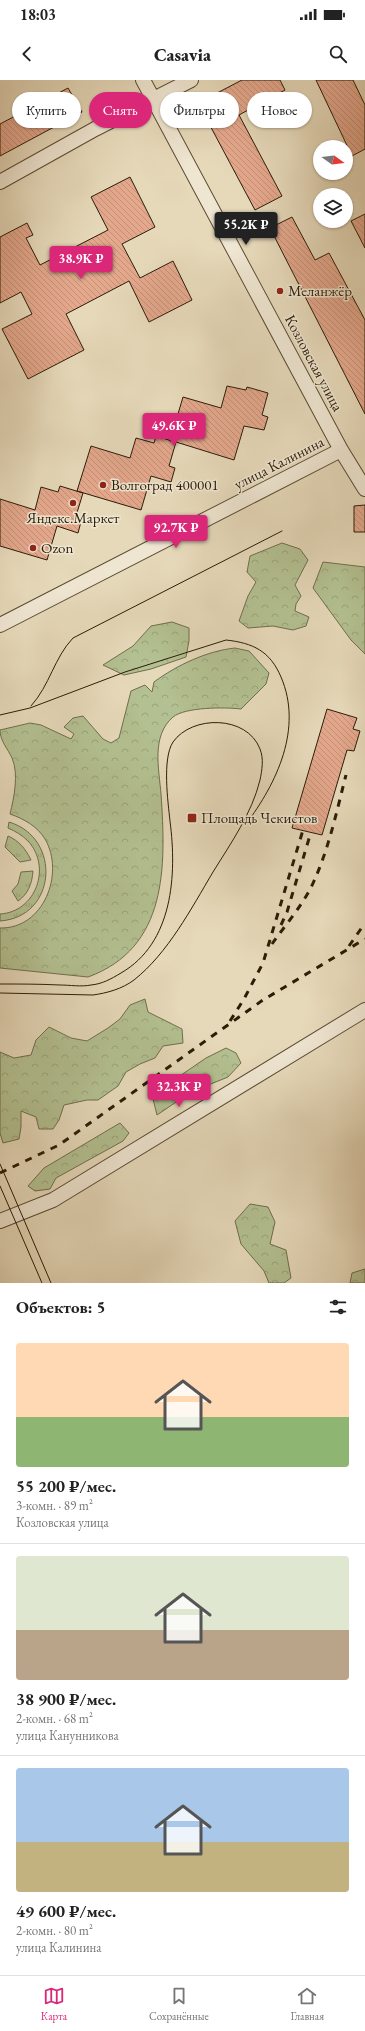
<!DOCTYPE html>
<html lang="ru">
<head>
<meta charset="utf-8">
<style>
	body { margin:0; font-family:"EB Garamond",serif; background:#f2f2f2; color:#222; height:100vh; display:flex; flex-direction:column; font-size:15px; white-space:nowrap }
	* { box-sizing:border-box; margin:0 }
	p { font-size:13px; color:#767676 }
	.icon { flex:none; width:22px; height:22px; fill:none; stroke:currentColor; stroke-width:2; stroke-linecap:round; stroke-linejoin:round }
	.map { position:relative; height:1203px; overflow:hidden }
	.drawer { display:flex; flex-direction:column; background:#fff; flex:1 }
	.drawer>* { flex:none }
	.guide { position:absolute; left:12px; top:12px; width:341px; height:36px; display:flex; gap:8px }
	.needle { width:26px; rotate:105deg }
	.controls { position:absolute; left:313px; top:60px; display:grid; gap:8px }
	.controls a { display:grid; place-items:center; width:40px; height:40px; border-radius:50%; background:#fff; box-shadow:0 1px 3px #0004; font-size:20px }
	.price { position:absolute; translate:-50% -34px; padding:0 9px; border-radius:4px; background:#db2777; color:#fff; font-size:13px; line-height:26px; filter:drop-shadow(0 1px 2px #0008) }
	.price::after { content:''; position:absolute; left:50%; top:24px; width:12px; height:9px; margin-left:-6px; background:inherit; clip-path:polygon(0 0,100% 0,50% 100%) }
	.price.selected { background:#222; color:#fff }
	ul { padding:0; list-style:none }
	li { display:grid; align-content:center; gap:8px; height:212px; padding:0 16px }
	li+li { border-top:1px solid #e0e0e0 }
	li span { display:grid; place-items:center; height:124px; border-radius:4px; color:#555 }
	li>.icon { margin-inline-start:auto }
	span .icon { width:72px; height:72px; fill:#fffc; stroke-width:1 }
	li b { font-size:17px }
	h2 { display:flex; justify-content:space-between; align-items:center; height:48px; padding:0 16px; font-size:17px }
	.tag { padding:0 14px; border-radius:18px; background:#fff; box-shadow:0 1px 3px #0004; font-size:14px; line-height:36px }
	.tag.selected { background:#db2777; color:#fff }
	.status { display:flex; justify-content:space-between; align-items:center; height:28px; padding:0 20px; background:#fff; direction:ltr }
	.status svg { height:11px; fill:currentColor }
	header { display:flex; justify-content:space-between; align-items:center; height:52px; padding:0 16px; background:#fff; font-size:18px; font-weight:800 }
	.tab-bar { display:flex; justify-content:space-around; align-items:center; height:56px; border-top:1px solid #e0e0e0; background:#fff; font-size:11px; color:#767676 }
	.tab-bar a { display:grid; justify-items:center; gap:2px }
	.tab-bar .selected { color:#db2777 }
	.map>svg:first-child { display:block }
</style>
</head>
<body>
<div class="status"><b>18:03</b><svg viewBox="0 0 49 12"><path d="M0 12V9h3v3zM5 12V6h3v6zM10 12V3h3v9zM15 12V0h3v12zM26 1h20v11H26zM47 4h2v5h-2z"/></svg></div>
<header><svg class="icon" aria-label="back" viewBox="0 0 24 24"><path d="M15 5l-7 7 7 7"/></svg>Casavia<svg class="icon" aria-label="search" viewBox="0 0 24 24"><circle cx="10" cy="10" r="6"/><path d="M15 15l6 6"/></svg></header>
<div class="map">
<svg width="365" height="1203" viewBox="0 0 365 1203">
	<defs>
		<pattern id="grass-tufts" width="24" height="20" patternUnits="userSpaceOnUse"><rect width="24" height="20" fill="#b3c091"/><path d="M3 7l-1-3M5 7V3M7 7l1-3M15 17l-1-3M17 17v-4M19 17l1-3" fill="none" stroke="#9aa47c"/></pattern>
		<pattern id="forest-crowns" width="20" height="18" patternUnits="userSpaceOnUse"><rect width="20" height="18" fill="#b3c091"/><path d="M2 6a3 3 0 1 1 6 0M12 15a3 3 0 1 1 6 0" fill="none" stroke="#9aa47c"/></pattern>
		<pattern id="building-back-hatch" width="6" height="6" patternUnits="userSpaceOnUse"><rect width="6" height="6" fill="#e4a88d"/><path d="M-1 5l2 2M0 0l6 6M5-1l2 2" fill="none" stroke="#c49078"/></pattern>
	</defs>
	<rect width="100%" height="100%" fill="#e6d9ba"/>
	<filter id="stains"><feTurbulence type="fractalNoise" baseFrequency=".005" numOctaves="4"/><feColorMatrix values="0 0 0 0 .2 0 0 0 0 .09 0 0 0 0 .02 0 0 0 .5 -.17"/></filter>
	<radialGradient id="worn" r=".72"><stop offset=".6" stop-color="#630" stop-opacity="0"/><stop offset="1" stop-color="#630" stop-opacity=".3"/></radialGradient>
	<path fill="url(#grass-tufts)" stroke="#6f6e4c" d="M9,742C62,758 57,837 0,841V834C36,832 52,787 28,761C22,755 15,751 8,748Z
		M8,756C19,761 25,768 31,780L20,782L5,767Z
		M33,791C32,804 28,814 18,821L12,811L18,804L21,792Z"/>
	<path fill="url(#forest-crowns)" stroke="#6f6e4c" d="M282,463L300,469L308,480L295,505L301,516L296,524L295,531L309,537L306,546L293,550L273,546L248,548L239,541L248,516L256,502L247,492L250,476Z
		M323,482L365,487V574L351,560L313,508Z
		M172,542L189,548V561L186,577L151,589L124,595L103,585L133,566L151,546Z
		M235,568L249,571L269,593L266,604L241,629C225,627 185,627 173,637C151,656 159,689 161,714C166,786 168,868 88,897L0,888V848C44,849 65,793 45,759C37,746 24,739 10,734C14,718 19,694 12,678C8,669 0,661 0,650L30,643L41,645L71,659L74,654L64,647L73,638L83,636L103,659L111,663L119,658L131,611L145,605L152,612L154,602C177,585 207,571 235,568Z
		M145,919L148,932L182,949L183,963L163,966L155,978L140,984L126,992L118,1006L98,1020H87L64,1025L59,1040L53,1049H39L36,1037L21,1031V1047L19,1059L3,1063L0,1053V972L14,978L31,975L36,960L49,947L71,958L87,961L108,948L120,939L130,925Z
		M226,968L236,973L241,983L228,997L191,1012L157,1035L152,1015L206,978Z
		M120,1043L129,1053L123,1061L56,1098L50,1109L35,1111L28,1106L44,1088Z
		M250,1124L268,1127L275,1142L270,1164L286,1170L291,1198L284,1203H269L264,1191L241,1164L235,1141Z
		M365,1189V1203H350L352,1193Z"/>
	<path fill="url(#building-back-hatch)" stroke="#2b1c06" d="M242,0H280L285,10L239,35L282,116L255,130L198,23Z
		M316,0H353L365,25V69L352,76Z
		M68,8L82,32L0,76V44Z
		M130,97L155,147L122,164L140,198L173,181L192,220L149,242L129,201L66,234L84,270L28,299L2,249L32,234L21,212L0,223V157L27,143L33,155L26,158L40,185L108,150L91,117Z
		M365,134V168L351,141Z
		M292,137L315,180L329,173L365,240V334L270,148Z
		M227,306L246,310L247,307L268,313L262,335L268,337L264,350L244,346L234,380L176,362L169,386L175,388L171,402L151,396L141,430L77,411L91,366L130,378L136,358L154,363L156,356L172,361H170L183,317L221,328Z
		M60,406L83,413L76,436L82,438L78,453L57,446L47,480L0,466V419L35,430L41,407L58,412Z
		M365,425V452H354V426Z
		M327,629L357,638L353,649L360,651L354,671L347,670L322,755L292,748Z"/>
	<g fill="none" stroke-linecap="round" stroke-linejoin="round">
		<defs>
			<path id="minor" d="M143,0L341,370L365,409
				M0,102L95,49L191,0
				M0,545L341,370
				M0,1141L53,1120L365,930"/>
		</defs>
		<use href="#minor" stroke="#5a4b33" stroke-width="16"/>
		<use href="#minor" stroke="#efe6d2" stroke-width="14"/>
		<path stroke="#2b1c06" stroke-width="1" d="M31,626C50,605 54,578 73,558L282,451
			M0,635L30,628L125,592L226,560C253,563 270,571 281,597C303,648 277,703 246,744
			M0,904C20,904 40,904 60,905C70,905 81,907 91,905C102,904 111,899 121,893C173,863 177,795 170,741C168,722 162,679 173,662C192,635 247,635 260,669C264,679 262,690 260,700C252,733 231,763 213,792C191,829 168,873 134,900C122,909 107,913 93,915L0,913
			M0,1084L51,1203
			M0,1106L42,1203"/>
		<path stroke="#2b1c06" stroke-width="3" stroke-dasharray="7 7" stroke-linecap="butt" d="M281,845L287,832L311,752
			M272,864C286,844 304,824 314,801C329,768 337,730 346,695
			M349,866L365,843
			M230,941L244,919L263,883L303,750
			M0,1093L59,1065L263,920L365,859"/>
	</g>
	<g fill="#8f2418" stroke="#efe6d2" stroke-width="1.5">
		<circle cx="280" cy="211" r="4"/>
		<circle cx="103" cy="405" r="4"/>
		<circle cx="73" cy="423" r="4"/>
		<circle cx="33" cy="468" r="4"/>
		<rect x="187" y="733" width="10" height="10" rx="2"/>
	</g>
	<g text-anchor="middle" stroke-width="3" stroke-linejoin="round" paint-order="stroke">
		<g font-size="15" fill="#2b1c06" stroke="#efe6d2" text-anchor="start">
			<text x="288" y="216">Меланжёр</text>
			<text x="111" y="410">Волгоград 400001</text>
			<text x="73" y="443" text-anchor="middle">Яндекс.Маркет</text>
			<text x="41" y="473">Ozon</text>
			<text x="201" y="743">Площадь Чекистов</text>
		</g>
		<g font-size="15" fill="#2b1c06" stroke="#efe6d2">
			<text transform="translate(314 283) rotate(62)" y="5">Козловская улица</text>
			<text transform="translate(279 383) rotate(-27)" y="5">улица Калинина</text>
		</g>
	</g>
	<rect width="100%" height="100%" filter="url(#stains)"/>
	<rect width="100%" height="100%" fill="url(#worn)"/>
</svg>
<div class="controls">
<a><svg class="needle" viewBox="-14 -14 28 28"><path d="M0-13l5 13h-10z" fill="#e53935"/><path d="M0 13l5-13h-10z" fill="#767676"/></svg></a>
<a><svg class="icon" aria-label="layers" viewBox="0 0 24 24"><path d="M12 4l9 5-9 5-9-5zM3 14l9 5 9-5"/></svg></a>
</div>
<b class="price selected" style="left:246px;top:166px">55.2K ₽</b>
<b class="price" style="left:81px;top:200px">38.9K ₽</b>
<b class="price" style="left:174px;top:367px">49.6K ₽</b>
<b class="price" style="left:176px;top:469px">92.7K ₽</b>
<b class="price" style="left:179px;top:1028px">32.3K ₽</b>
<div class="guide">
<a class="tag">Купить</a>
<a class="tag selected">Снять</a>
<a class="tag">Фильтры</a>
<a class="tag">Новое</a>
</div>
</div>
<section class="drawer">
<h2>Объектов: 5<svg class="icon" aria-label="filters" viewBox="0 0 24 24"><path d="M4 7h16M4 17h16"/><circle cx="9" cy="7" r="2"/><circle cx="15" cy="17" r="2"/></svg></h2>
<ul>
<li><span style="background:linear-gradient(#ffd9b3 60%,#8fb573 0)"><svg class="icon" aria-label="home" viewBox="0 0 24 24"><path d="M3 11l9-7 9 7M6 9v11h12V9"/></svg></span><div><b>55 200 ₽/мес.</b><p>3-комн. · 89 m²</p><p>Козловская улица</p></div></li>
<li><span style="background:linear-gradient(#dfe7d0 60%,#b9a48a 0)"><svg class="icon" aria-label="home" viewBox="0 0 24 24"><path d="M3 11l9-7 9 7M6 9v11h12V9"/></svg></span><div><b>38 900 ₽/мес.</b><p>2-комн. · 68 m²</p><p>улица Канунникова</p></div></li>
<li><span style="background:linear-gradient(#a9c7e8 60%,#c2b280 0)"><svg class="icon" aria-label="home" viewBox="0 0 24 24"><path d="M3 11l9-7 9 7M6 9v11h12V9"/></svg></span><div><b>49 600 ₽/мес.</b><p>2-комн. · 80 m²</p><p>улица Калинина</p></div></li>
</ul>
</section>
<nav class="tab-bar">
<a class="selected"><svg class="icon" aria-label="map" viewBox="0 0 24 24"><path d="M3 6l6-2 6 2 6-2v14l-6 2-6-2-6 2zM9 4v14M15 6v14"/></svg>Карта</a>
<a><svg class="icon" aria-label="saved" viewBox="0 0 24 24"><path d="M7 4h10v16l-5-4-5 4z"/></svg>Сохранённые</a>
<a><svg class="icon" aria-label="home" viewBox="0 0 24 24"><path d="M3 11l9-7 9 7M6 9v11h12V9"/></svg>Главная</a>
</nav>
</body>
</html>
